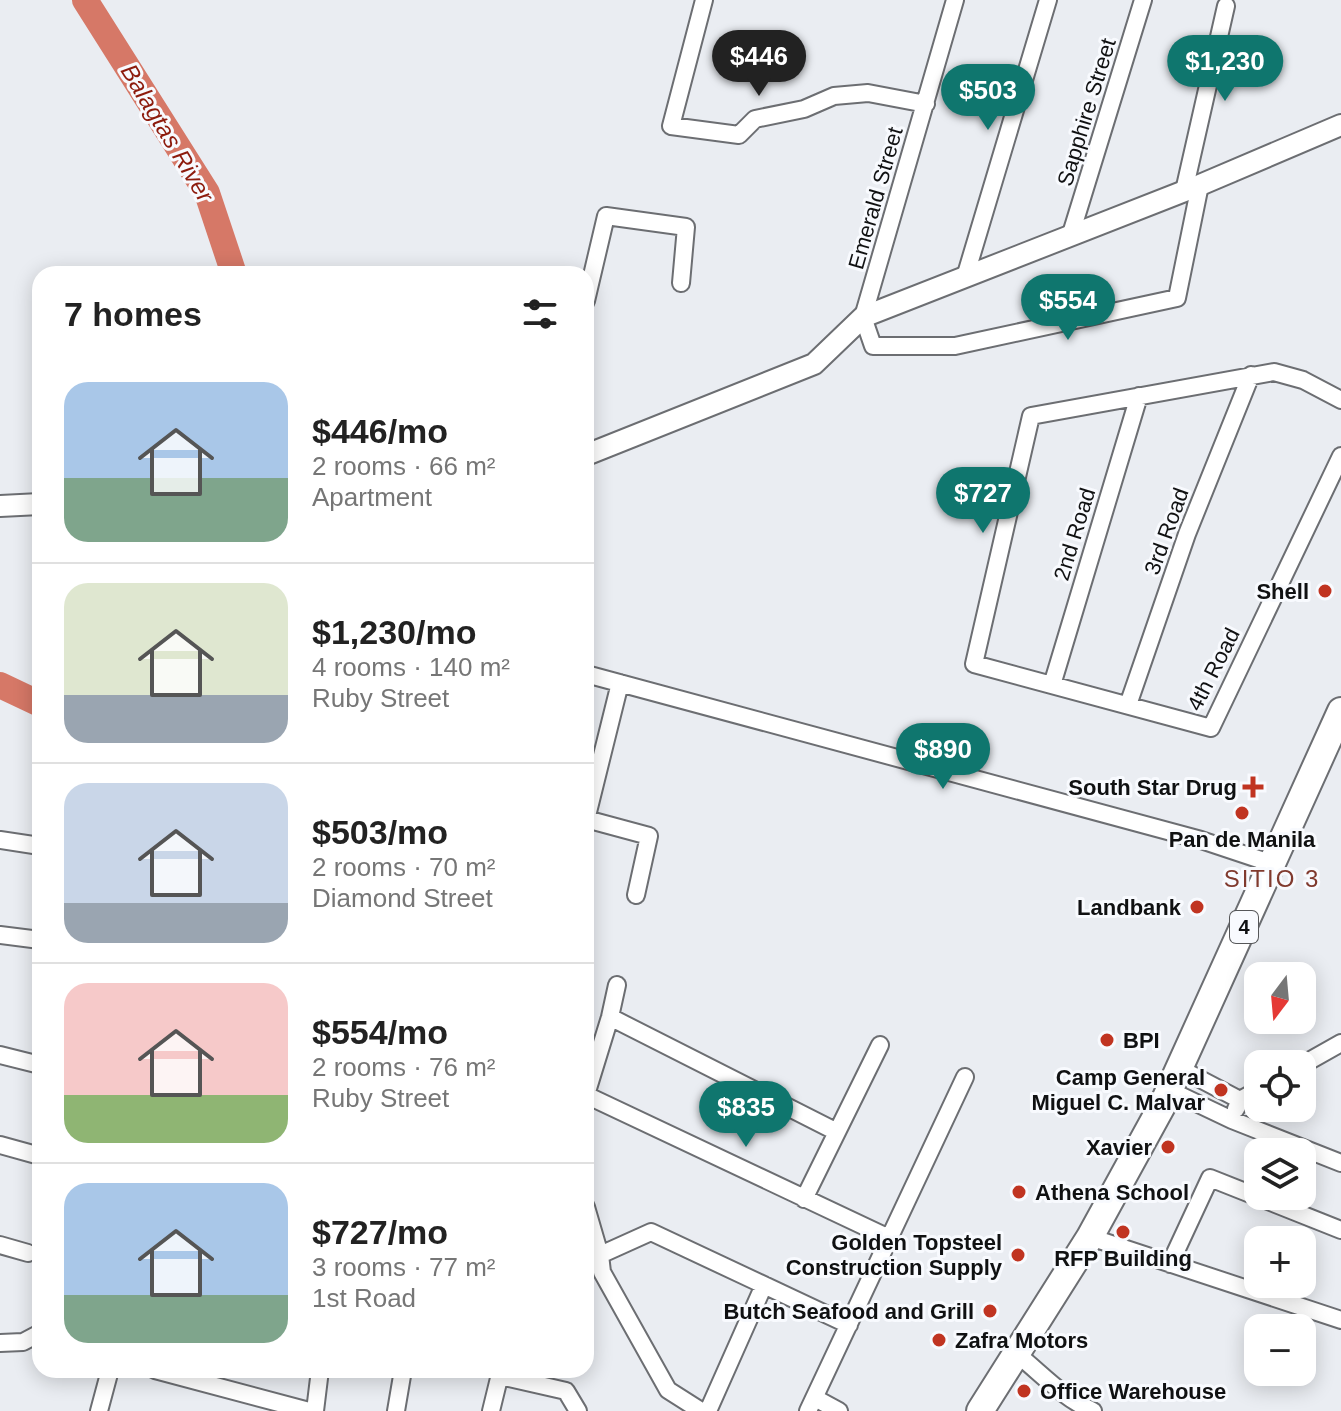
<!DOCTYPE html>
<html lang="en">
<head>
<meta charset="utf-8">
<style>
	body { margin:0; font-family:Arial,sans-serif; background:#f2f2f2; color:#222; height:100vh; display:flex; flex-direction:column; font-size:30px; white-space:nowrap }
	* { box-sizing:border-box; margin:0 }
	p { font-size:26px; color:#767676 }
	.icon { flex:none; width:44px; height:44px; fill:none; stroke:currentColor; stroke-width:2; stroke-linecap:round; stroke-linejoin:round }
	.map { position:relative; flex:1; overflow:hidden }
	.drawer { position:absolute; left:32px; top:266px; width:562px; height:1112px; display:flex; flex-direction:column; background:#fff; border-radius:24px; box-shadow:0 4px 20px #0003 }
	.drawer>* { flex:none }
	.needle { width:52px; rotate:196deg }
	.tools { position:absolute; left:1244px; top:962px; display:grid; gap:16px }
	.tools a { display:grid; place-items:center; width:72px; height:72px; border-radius:16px; background:#fff; box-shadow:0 4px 20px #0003; font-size:40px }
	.price { position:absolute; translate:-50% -68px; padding:0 18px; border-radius:28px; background:#0f766e; color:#fff; font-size:26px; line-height:52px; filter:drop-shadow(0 2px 4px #0008) }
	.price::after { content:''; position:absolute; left:50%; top:48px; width:24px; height:18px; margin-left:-12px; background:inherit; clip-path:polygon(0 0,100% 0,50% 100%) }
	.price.current { background:#222; color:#fff }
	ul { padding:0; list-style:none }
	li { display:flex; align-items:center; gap:24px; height:200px; padding:0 32px }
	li+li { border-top:2px solid #e0e0e0 }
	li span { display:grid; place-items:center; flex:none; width:224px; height:160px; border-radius:24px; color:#555 }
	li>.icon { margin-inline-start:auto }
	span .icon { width:96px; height:96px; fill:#fffc; stroke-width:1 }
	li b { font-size:34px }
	h2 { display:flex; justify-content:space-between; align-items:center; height:96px; padding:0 32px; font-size:34px }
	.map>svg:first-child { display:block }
</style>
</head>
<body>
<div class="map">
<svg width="1341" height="1411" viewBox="0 0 1341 1411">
	<rect width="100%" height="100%" fill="#eaedf2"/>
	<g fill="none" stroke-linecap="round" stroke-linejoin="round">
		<path stroke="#d67867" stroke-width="26" d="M85,0L207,193L234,274
			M0,685L40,704"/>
		<defs>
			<path id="minor" d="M704,0L671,126L739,135L755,119L804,109L834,96L868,93L926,104
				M955,0L863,317L873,346H955L1177,298L1200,185
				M1184,191L1226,6
				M1070,237L1143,0
				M966,274L1048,0
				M586,301L606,216L686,227L681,283
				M1341,400L1303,380L1274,372L1031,416L974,664L1211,728L1341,456
				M586,674L1201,840L1273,864
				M1052,685L1139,396
				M1128,705L1187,534L1251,375
				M586,819L649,836L636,895
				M586,820L620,683
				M0,840L40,846
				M0,935L40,940
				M617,985L610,1017L586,1095L889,1238
				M610,1017L837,1132
				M0,1055L40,1065
				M1302,1065L1341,1043
				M1179,1068L1240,1100
				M1169,1090L1232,1120L1341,1163
				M1236,1109L1240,1100L1258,1090
				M0,1145L40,1156
				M804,1199L880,1045
				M586,1207L600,1255L602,1272L668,1390L701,1411
				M1090,1237L1341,1320
				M0,1245L28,1253
				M600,1255L651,1232L849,1325
				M1170,1264L1210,1178L1341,1230
				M0,1343L23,1342L40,1333
				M1017,1354C1042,1374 1063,1398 1093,1411
				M155,1370L309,1411
				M500,1376L566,1391L578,1411
				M815,1398L839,1411
				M99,1411L110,1370
				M315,1411L320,1370
				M396,1411L403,1370
				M491,1411L501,1370
				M708,1411L764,1285
				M808,1411L965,1077"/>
			<path id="tertiary" d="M586,455L814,364L863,317L1200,185L1341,125
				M0,506L40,504"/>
			<path id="primary" d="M980,1411L1090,1237L1163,1104L1341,711"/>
		</defs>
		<use href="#minor" stroke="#6c6e72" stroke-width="20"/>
		<use href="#tertiary" stroke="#6c6e72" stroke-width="24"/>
		<use href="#primary" stroke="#6c6e72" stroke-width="30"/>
		<use href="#minor" stroke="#fff" stroke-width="16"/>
		<use href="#tertiary" stroke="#fff" stroke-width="20"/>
		<use href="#primary" stroke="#fff" stroke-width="26"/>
	</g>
	<g fill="#c03421" stroke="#f8fafe" stroke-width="3">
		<circle cx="1325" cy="591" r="8"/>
		<path d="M1249 775h8v8h8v8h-8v8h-8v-8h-8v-8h8z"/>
		<circle cx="1242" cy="813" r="8"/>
		<circle cx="1197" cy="907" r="8"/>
		<circle cx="1107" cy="1040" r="8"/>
		<circle cx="1221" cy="1090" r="8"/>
		<circle cx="1168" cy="1147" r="8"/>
		<circle cx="1019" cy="1192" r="8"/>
		<circle cx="1123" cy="1232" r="8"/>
		<circle cx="1018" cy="1255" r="8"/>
		<circle cx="990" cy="1311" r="8"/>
		<circle cx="939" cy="1340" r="8"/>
		<circle cx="1024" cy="1391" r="8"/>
	</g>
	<g text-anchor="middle" stroke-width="6" stroke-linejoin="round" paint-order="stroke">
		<rect fill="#f8fafe" stroke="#565759" stroke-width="2" x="1230" y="911" width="28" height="32" rx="6"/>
		<g font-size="20" font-weight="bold" fill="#101112">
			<text x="1244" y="934">4</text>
		</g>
		<g font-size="22" fill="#101112" stroke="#f8fafe">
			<text transform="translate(1086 112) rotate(-73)" y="8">Sapphire Street</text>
			<text transform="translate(875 198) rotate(-74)" y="8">Emerald Street</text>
			<text transform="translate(1166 531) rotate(-70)" y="8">3rd Road</text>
			<text transform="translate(1074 534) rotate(-73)" y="8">2nd Road</text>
			<text transform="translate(1213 669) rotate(-63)" y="8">4th Road</text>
		</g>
		<g font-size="22" font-weight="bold" fill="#101112" stroke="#f8fafe" text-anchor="end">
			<text x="1309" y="599">Shell</text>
			<text x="1237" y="795">South Star Drug</text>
			<text x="1242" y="847" text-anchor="middle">Pan de Manila</text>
			<text x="1181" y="915">Landbank</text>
			<text x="1123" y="1048" text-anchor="start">BPI</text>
			<text x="1205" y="1085">Camp General<tspan x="1205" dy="25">Miguel C. Malvar</tspan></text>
			<text x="1152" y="1155">Xavier</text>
			<text x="1035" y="1200" text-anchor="start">Athena School</text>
			<text x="1002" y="1250">Golden Topsteel<tspan x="1002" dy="25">Construction Supply</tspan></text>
			<text x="1123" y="1266" text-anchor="middle">RFP Building</text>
			<text x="974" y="1319">Butch Seafood and Grill</text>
			<text x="955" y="1348" text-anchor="start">Zafra Motors</text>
			<text x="1040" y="1399" text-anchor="start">Office Warehouse</text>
		</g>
		<g font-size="24" font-style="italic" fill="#8d1b0d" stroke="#f8fafe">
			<text transform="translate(167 133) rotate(59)" y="8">Balagtas River</text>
		</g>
		<g font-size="24" letter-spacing="2" fill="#803a2e" stroke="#f8fafe">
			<text x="1272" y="887">SITIO 3</text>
		</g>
	</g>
</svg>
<div class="tools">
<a><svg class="needle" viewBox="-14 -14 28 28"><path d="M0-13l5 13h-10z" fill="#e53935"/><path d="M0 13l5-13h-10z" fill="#767676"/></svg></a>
<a><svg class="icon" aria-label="locate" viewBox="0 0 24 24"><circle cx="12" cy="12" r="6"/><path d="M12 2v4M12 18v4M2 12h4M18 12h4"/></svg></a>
<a><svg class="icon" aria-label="layers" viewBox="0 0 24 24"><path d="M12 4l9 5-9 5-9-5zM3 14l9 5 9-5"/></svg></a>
<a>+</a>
<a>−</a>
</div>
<b class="price current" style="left:759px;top:98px">$446</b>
<b class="price" style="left:1225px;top:103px">$1,230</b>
<b class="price" style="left:988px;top:132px">$503</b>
<b class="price" style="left:1068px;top:342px">$554</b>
<b class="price" style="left:983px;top:535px">$727</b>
<b class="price" style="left:943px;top:791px">$890</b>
<b class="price" style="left:746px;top:1149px">$835</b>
<section class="drawer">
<h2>7 homes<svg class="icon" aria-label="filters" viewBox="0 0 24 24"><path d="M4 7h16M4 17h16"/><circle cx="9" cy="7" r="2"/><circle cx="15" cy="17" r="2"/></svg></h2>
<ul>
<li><span style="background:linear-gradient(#a9c7e8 60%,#7fa58c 0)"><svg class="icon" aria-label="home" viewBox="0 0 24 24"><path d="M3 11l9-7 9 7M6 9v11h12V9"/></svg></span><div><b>$446/mo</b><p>2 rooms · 66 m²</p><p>Apartment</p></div></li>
<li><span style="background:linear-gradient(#dfe7d0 70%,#9aa5b1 0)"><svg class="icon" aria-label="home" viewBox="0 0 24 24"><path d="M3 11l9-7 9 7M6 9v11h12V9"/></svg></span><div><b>$1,230/mo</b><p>4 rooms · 140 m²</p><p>Ruby Street</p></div></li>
<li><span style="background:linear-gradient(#c9d6e8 75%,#9aa5b1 0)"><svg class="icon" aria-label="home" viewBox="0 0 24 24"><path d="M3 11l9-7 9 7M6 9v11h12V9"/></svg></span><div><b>$503/mo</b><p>2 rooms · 70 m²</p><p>Diamond Street</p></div></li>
<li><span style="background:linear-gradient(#f6c9c9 70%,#8fb573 0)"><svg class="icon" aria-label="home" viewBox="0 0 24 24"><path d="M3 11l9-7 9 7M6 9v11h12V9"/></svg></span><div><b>$554/mo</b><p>2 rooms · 76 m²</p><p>Ruby Street</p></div></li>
<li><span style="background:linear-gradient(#a9c7e8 70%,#7fa58c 0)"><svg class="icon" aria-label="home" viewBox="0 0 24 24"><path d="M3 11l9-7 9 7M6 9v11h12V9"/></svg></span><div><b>$727/mo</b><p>3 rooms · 77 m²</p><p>1st Road</p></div></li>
</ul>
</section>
</div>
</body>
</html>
